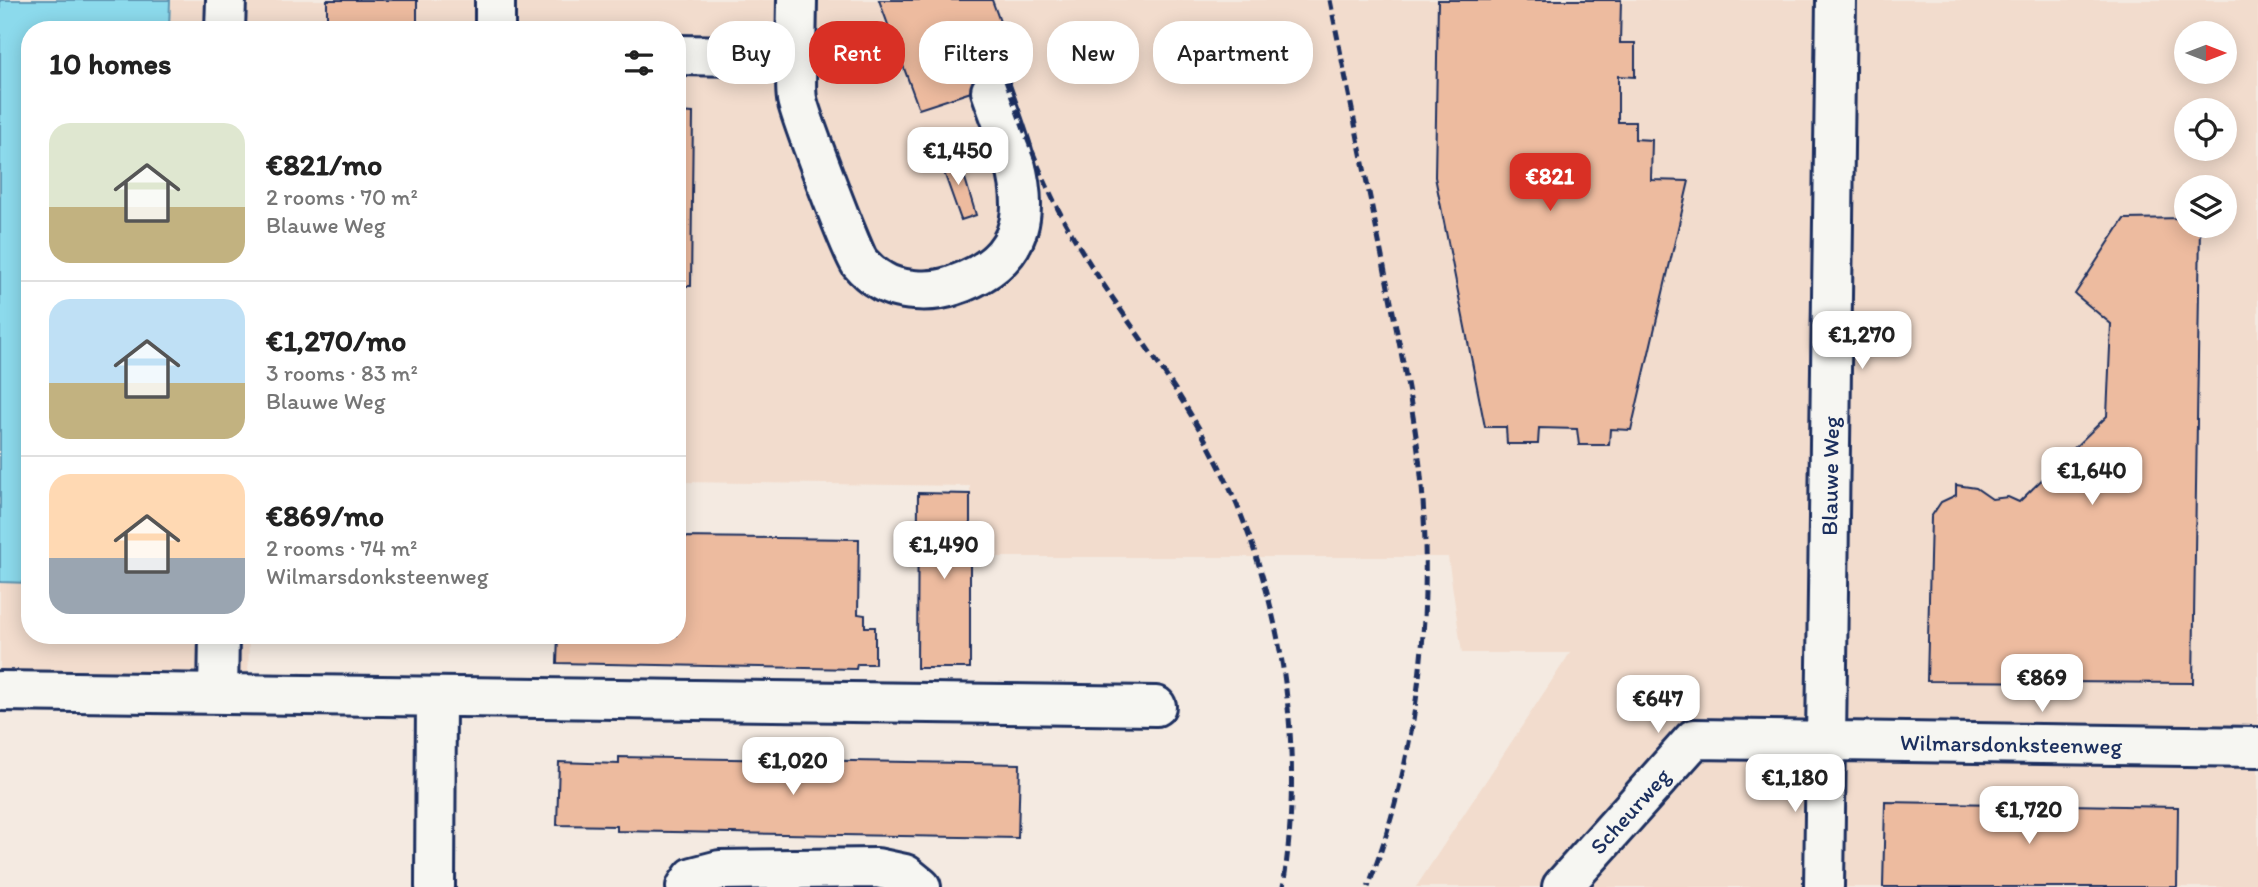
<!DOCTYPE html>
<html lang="en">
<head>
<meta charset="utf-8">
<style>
	body { margin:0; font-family:Itim,sans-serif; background:#f2f2f2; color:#222; height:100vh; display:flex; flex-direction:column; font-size:26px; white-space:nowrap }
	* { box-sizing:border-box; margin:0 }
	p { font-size:23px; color:#767676 }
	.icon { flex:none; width:38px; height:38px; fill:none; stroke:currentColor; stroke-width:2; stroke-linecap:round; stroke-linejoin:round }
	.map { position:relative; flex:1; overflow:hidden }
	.sheet { position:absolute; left:21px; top:21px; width:665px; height:623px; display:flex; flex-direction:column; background:#fff; border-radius:28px; box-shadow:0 4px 18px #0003 }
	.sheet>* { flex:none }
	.guide { position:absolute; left:707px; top:21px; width:665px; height:63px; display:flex; gap:14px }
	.needle { width:46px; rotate:90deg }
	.buttons { position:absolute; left:2174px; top:21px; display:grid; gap:14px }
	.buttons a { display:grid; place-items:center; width:63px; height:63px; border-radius:50%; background:#fff; box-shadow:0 4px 18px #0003; font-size:35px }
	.price { position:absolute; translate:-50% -60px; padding:0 16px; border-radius:14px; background:#fff; color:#222; font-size:23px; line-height:46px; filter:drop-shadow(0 2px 4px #0008) }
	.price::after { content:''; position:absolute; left:50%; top:42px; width:21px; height:16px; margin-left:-10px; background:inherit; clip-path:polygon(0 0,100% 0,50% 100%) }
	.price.selected { background:#d93025; color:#fff }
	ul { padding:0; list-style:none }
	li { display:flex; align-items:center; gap:21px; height:175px; padding:0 28px }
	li+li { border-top:2px solid #e0e0e0 }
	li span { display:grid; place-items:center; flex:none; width:196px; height:140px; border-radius:21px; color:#555 }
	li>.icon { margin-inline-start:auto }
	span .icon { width:84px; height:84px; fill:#fffc; stroke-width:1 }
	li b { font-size:30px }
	h2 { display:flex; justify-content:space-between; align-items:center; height:84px; padding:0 28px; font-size:30px }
	.chip { padding:0 24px; border-radius:28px; background:#fff; box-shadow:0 4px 18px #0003; font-size:24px; line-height:63px }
	.chip.selected { background:#d93025; color:#fff }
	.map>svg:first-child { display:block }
</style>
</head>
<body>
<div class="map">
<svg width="2258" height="887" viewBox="0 0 2258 887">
	<rect width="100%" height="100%" fill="#f4eae1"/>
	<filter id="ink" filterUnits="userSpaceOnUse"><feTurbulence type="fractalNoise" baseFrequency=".0143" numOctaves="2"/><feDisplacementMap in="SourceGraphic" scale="14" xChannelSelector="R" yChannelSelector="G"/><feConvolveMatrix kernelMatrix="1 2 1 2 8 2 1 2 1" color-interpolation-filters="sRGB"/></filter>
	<g filter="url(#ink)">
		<path fill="#f2dccd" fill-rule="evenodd" d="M170,0H2258V887H1416L1570,653H1462L1448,557H970V486L677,482V30H169ZM2186,33H2224V72H2186ZM2186,110H2224V149H2186ZM2186,187H2224V226H2186Z
			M0,582L30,583V635H249L248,681L0,675Z"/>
		<path fill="#8cdaec" stroke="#5f96b3" stroke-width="2" d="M0,0H170L169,30H30V583L0,582Z"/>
		<path fill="#edbb9f" stroke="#1b2f5e" stroke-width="2" d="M327,0H417V30H327Z
			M879,0H992L1020,76L919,109Z
			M1438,0H1621L1620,43H1635V77L1618,76V122H1635V139L1652,140L1651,180L1689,181L1631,430L1610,429L1609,445H1579L1577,429L1539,428L1538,444H1507L1506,427H1485L1435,177Z
			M677,112L693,113L691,286H677Z
			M958,155L976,215L961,220L940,161Z
			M2186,218V226H2200L2193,683L1927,681L1931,517L1941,502L1956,495V485L1976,488L1992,499L2008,497L2019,502L2107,416L2111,324L2075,294L2124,219Z
			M918,493L970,494V668H917Z
			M677,537L859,539L858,614L865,615V627H875V664H857L856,669L557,663L558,635H677Z
			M619,757L1020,764L1018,838L617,831V826L557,825L559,762L619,764Z
			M1885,802L2178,807L2177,887H1883Z"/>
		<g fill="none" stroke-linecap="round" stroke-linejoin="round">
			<defs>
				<path id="minor" d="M225,30L226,0
					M495,30V0
					M677,55L796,57C797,71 795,86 797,99C800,115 852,253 860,263C865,269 873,276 880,280C897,292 933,293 952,286C1057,251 1018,168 991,91
					M796,57L797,0
					M0,691L1156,706
					M218,694L219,635
					M435,887L436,697
					M686,887L693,877L720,870L877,868L905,874L921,887
					M1562,887L1694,739L2258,747
					M1824,887L1836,0"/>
			</defs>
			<use href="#minor" stroke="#1b2f5e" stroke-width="44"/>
			<use href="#minor" stroke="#f6f6f2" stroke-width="38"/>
			<path stroke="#1b2f5e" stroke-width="5" stroke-dasharray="10 5" stroke-linecap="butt" d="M1330,0C1350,101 1371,201 1391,302C1404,368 1419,434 1423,501C1432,631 1415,765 1368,887
				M1006,81C1022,124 1037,168 1058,209C1100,290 1162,360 1206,441C1280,575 1307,736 1283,887"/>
		</g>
	</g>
	<g text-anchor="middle" stroke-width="5" stroke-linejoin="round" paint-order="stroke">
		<g font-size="23" fill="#1b2f5e" stroke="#f6f6f2">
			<text transform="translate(1830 476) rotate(-89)" y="8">Blauwe Weg</text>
			<text transform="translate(2011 744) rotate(1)" y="8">Wilmarsdonksteenweg</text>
			<text transform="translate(1630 811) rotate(-48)" y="8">Scheurweg</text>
		</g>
	</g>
</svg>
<div class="buttons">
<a><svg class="needle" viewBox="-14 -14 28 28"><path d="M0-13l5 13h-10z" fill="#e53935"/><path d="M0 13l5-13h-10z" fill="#767676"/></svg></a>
<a><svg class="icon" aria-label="locate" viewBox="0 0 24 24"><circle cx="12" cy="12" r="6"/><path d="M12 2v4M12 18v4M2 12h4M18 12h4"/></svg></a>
<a><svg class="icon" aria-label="layers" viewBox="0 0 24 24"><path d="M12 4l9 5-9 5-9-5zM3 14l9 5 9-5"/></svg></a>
</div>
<b class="price" style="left:958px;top:187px">€1,450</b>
<b class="price selected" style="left:1550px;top:213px">€821</b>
<b class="price" style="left:1862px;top:371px">€1,270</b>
<b class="price" style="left:2092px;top:507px">€1,640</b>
<b class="price" style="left:944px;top:581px">€1,490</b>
<b class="price" style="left:2042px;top:714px">€869</b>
<b class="price" style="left:1658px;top:735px">€647</b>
<b class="price" style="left:793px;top:797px">€1,020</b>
<b class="price" style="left:1795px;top:814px">€1,180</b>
<b class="price" style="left:2029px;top:846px">€1,720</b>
<div class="guide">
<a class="chip">Buy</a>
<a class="chip selected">Rent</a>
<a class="chip">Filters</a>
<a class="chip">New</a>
<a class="chip">Apartment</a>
</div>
<section class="sheet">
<h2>10 homes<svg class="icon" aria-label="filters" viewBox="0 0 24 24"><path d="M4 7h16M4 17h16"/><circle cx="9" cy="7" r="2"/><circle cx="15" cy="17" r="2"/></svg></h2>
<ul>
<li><span style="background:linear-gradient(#dfe7d0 60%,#c2b280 0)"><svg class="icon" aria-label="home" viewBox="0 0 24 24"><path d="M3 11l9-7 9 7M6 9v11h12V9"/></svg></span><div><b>€821/mo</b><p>2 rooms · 70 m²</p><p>Blauwe Weg</p></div></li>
<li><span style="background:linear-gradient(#bfe0f5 60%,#c2b280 0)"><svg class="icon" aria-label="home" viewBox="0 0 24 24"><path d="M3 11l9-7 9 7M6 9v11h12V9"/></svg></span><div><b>€1,270/mo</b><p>3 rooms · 83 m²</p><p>Blauwe Weg</p></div></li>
<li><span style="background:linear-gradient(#ffd9b3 60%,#9aa5b1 0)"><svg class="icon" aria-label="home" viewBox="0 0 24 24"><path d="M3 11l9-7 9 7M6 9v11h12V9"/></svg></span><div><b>€869/mo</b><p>2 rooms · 74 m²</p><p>Wilmarsdonksteenweg</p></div></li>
</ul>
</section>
</div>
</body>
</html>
